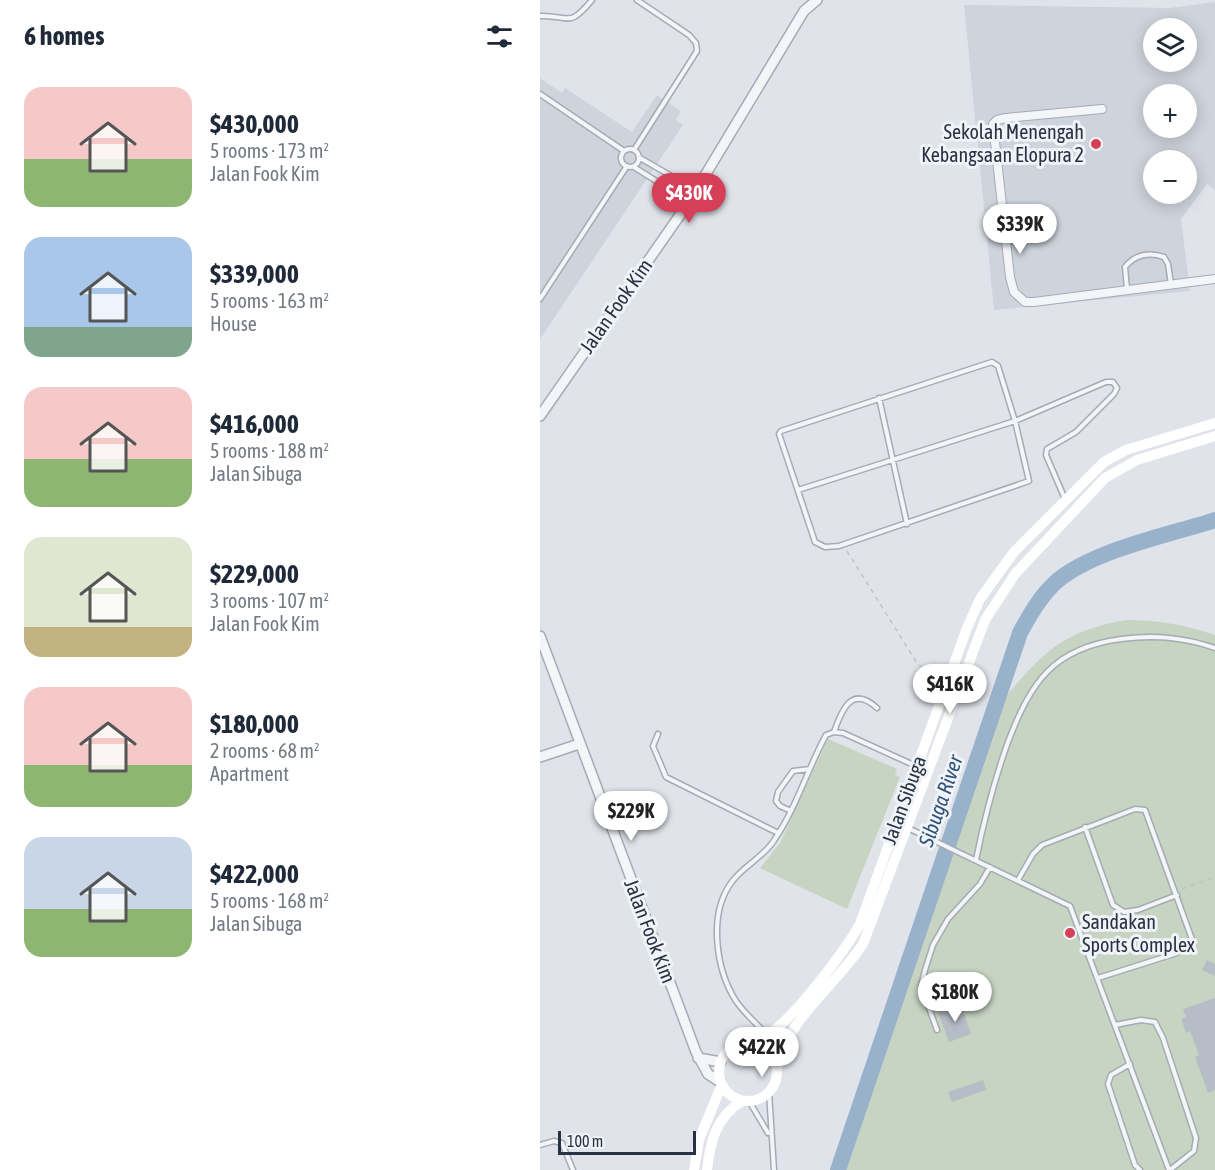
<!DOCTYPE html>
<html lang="en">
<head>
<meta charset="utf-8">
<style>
	body { margin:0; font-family:"Asap Condensed",sans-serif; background:#f6f6f7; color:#1f2937; height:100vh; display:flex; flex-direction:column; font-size:22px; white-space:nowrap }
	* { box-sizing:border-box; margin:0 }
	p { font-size:20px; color:#747a83 }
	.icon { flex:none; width:33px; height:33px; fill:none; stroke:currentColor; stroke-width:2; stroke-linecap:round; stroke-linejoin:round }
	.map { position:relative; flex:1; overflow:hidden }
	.details { display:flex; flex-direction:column; background:#fff; width:540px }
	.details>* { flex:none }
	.buttons { position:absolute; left:603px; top:18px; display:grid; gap:12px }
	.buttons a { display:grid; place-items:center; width:54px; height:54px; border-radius:50%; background:#fff; box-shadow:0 3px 15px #0003; font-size:30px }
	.scale { position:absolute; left:18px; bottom:15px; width:138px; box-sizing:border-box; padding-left:6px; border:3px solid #283242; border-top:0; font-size:16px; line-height:21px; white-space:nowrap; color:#283242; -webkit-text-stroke:4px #f0f3f7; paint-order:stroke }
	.price { position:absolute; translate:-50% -51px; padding:0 14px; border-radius:21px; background:#fff; color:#222; font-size:20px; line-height:39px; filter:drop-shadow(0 2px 3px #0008) }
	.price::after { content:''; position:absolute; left:50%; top:36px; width:18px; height:14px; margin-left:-9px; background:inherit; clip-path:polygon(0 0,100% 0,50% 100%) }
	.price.on { background:#d53f57; color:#fff }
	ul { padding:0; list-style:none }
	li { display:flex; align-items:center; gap:18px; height:150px; padding:0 24px }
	li span { display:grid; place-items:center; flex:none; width:168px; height:120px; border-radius:18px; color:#555 }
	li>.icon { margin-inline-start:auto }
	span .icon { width:72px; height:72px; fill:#fffc; stroke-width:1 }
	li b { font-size:26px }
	h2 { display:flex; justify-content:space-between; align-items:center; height:72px; padding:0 24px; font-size:26px }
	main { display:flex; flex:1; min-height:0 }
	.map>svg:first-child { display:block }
</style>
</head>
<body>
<main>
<section class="details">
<h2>6 homes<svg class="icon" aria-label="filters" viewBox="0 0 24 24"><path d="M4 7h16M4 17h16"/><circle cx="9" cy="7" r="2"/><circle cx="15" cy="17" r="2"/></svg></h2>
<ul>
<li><span style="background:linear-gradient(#f6c9c9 60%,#8fb573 0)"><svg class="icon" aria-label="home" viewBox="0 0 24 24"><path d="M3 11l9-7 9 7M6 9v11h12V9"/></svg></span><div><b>$430,000</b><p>5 rooms · 173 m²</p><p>Jalan Fook Kim</p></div></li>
<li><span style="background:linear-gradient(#a9c7e8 75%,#7fa58c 0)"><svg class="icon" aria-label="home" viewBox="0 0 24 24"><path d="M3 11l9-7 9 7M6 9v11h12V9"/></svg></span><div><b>$339,000</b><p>5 rooms · 163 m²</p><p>House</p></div></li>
<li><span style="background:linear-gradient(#f6c9c9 60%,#8fb573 0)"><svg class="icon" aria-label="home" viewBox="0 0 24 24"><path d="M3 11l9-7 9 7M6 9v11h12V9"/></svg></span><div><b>$416,000</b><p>5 rooms · 188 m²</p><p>Jalan Sibuga</p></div></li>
<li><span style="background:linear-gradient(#dfe7d0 75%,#c2b280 0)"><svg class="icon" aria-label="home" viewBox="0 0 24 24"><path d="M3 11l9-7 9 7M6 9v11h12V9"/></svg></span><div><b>$229,000</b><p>3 rooms · 107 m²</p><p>Jalan Fook Kim</p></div></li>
<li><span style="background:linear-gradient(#f6c9c9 65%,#8fb573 0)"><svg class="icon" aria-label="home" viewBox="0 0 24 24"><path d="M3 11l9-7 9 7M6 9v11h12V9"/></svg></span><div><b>$180,000</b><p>2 rooms · 68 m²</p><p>Apartment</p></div></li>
<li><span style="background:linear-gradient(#c9d6e8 60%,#8fb573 0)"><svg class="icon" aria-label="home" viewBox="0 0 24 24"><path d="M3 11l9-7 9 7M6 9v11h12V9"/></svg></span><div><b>$422,000</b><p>5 rooms · 168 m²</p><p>Jalan Sibuga</p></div></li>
</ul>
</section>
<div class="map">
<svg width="675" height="1170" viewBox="0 0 675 1170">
	<rect width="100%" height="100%" fill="#e0e4ea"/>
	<path fill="#ced3dc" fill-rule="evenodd" d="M675,2V190L667,184L641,219L650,291L454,310L424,5L630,8ZM614,28H646V62H614ZM614,94H646V128H614ZM614,160H646V194H614Z
		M0,78L22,93L25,88L92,132L117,95L141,111L136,120L143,125L0,339Z"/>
	<path fill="#c6d4c1" d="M586,620C618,620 645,625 675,635V1170H305L467,695C506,649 525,631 586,620Z
		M288,739L357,769L355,775L360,777L307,909L220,868L240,843Z"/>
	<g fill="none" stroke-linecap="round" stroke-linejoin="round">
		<path stroke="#99b2cc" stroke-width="16" d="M298,1170L480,633C490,614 501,595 517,581C554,550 629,535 675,520"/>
	</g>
	<path fill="#b7bdc7" d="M667,960L675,964V976L662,970Z
		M675,998V1090L668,1093L655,1057L659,1055L650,1031L646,1033L641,1019L646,1017L643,1009Z
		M421,1004L431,1034L409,1042L398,1012Z
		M443,1080L446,1090L412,1102L408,1092Z"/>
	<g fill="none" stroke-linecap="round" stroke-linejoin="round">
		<defs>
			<path id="service" d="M0,16C30,15 28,29 52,0
				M0,94L84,151
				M81 158a9 9 0 1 1 18 0a9 9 0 1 1-18 0Z
				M94,150L157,51L156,43L149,35L97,0
				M100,158L156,190
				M94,167L148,201
				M587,289L585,267C595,254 610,252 624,257L628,264L631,284
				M0,299L87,166
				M452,362L458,366L475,421L489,481L299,546L285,547L275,542L239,434L241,431Z
				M339,398L367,524
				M258,490L475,421L566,382H573L577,388L574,394L536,432L507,449L506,455L525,499
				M294,732C302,709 312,685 337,708
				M118,734L113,746L126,777L238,833
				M251,811L240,806L236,801L238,792L253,771L270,769
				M545,827L573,905L584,912L598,910L637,895
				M368,828L530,906L629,1170
				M436,860C444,820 454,781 468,742C491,682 513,648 581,639C615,635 643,637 675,648
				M478,880L493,854L502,845L595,809L605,810L653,942
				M558,978L637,953
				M575,1025L601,1020L615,1022L623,1038L656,1138L654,1151L630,1170
				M397,1030L381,986L385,970L393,945L408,919L440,884L450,867
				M227,1035C217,1024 204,1013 196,1001C176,970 168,915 191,883C202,867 222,858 233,842C256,809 267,770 286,735L294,732L303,733L376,766
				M590,1064L571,1075L568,1084L595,1165L600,1170
				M229,1092L234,1170
				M209,1101L228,1133
				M0,1145L14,1141L22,1143L33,1170"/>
			<path id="minor" d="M562,109L466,118L457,120L453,124L470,277L474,292L485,302H494L675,279"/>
			<path id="tertiary" d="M0,416L149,202L264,11L277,0
				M0,636L156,1052L168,1074L180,1082
				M0,757L39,744
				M158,1058L181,1062"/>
		</defs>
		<use href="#service" stroke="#a5abb4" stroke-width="7"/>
		<use href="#minor" stroke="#a5abb4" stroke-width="10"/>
		<use href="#tertiary" stroke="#a5abb4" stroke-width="12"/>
		<path stroke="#bec2c9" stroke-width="1.5" stroke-dasharray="4.5 4.5" stroke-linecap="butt" d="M307,551L377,663L387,672L398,676
			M642,889L675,877"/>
		<use href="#service" stroke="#f3f5f8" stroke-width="4"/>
		<use href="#minor" stroke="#f3f5f8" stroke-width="8"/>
		<use href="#tertiary" stroke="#f3f5f8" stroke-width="9"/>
		<path stroke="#fff" stroke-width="10" d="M179 1072a29 29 0 1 1 58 0a29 29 0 1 1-58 0Z
			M203,1044C212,1041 221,1039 229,1034C255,1017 304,952 320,924L427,628L440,599L474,552L564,462L586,450L675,423
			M237,1070C244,1022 296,985 323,944L445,620L475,574L565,478L597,460L675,436
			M154,1170L159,1140L182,1084
			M167,1170C170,1142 176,1117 202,1101"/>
	</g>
	<g fill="#d53f57" stroke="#f0f3f7" stroke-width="2">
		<circle cx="556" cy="144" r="6"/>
		<circle cx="530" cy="933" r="6"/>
	</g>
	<g text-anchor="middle" stroke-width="6" stroke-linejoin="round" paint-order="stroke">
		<g font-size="20" fill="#283242" stroke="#f0f3f7" text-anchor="end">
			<text x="544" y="139">Sekolah Menengah<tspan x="544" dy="23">Kebangsaan Elopura 2</tspan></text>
			<text x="542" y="929" text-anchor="start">Sandakan<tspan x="542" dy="23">Sports Complex</tspan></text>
		</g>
		<g font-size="20" fill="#283242" stroke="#f0f3f7">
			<text transform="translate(76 306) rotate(-55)" y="7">Jalan Fook Kim</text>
			<text transform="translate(364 800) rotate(-70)" y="7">Jalan Sibuga</text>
			<text transform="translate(110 931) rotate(69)" y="7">Jalan Fook Kim</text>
		</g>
		<g font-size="21" font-style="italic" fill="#305178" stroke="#f0f3f7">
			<text transform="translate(401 801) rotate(-71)" y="7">Sibuga River</text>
		</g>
	</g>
</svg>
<div class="buttons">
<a><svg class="icon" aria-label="layers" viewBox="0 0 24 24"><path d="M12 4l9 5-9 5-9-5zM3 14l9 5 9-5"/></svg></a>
<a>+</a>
<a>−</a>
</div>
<div class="scale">100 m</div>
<b class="price on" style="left:149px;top:224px">$430K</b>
<b class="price" style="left:480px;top:255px">$339K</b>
<b class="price" style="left:410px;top:715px">$416K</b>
<b class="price" style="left:91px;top:842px">$229K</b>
<b class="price" style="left:415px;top:1023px">$180K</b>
<b class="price" style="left:222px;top:1078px">$422K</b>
</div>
</main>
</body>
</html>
